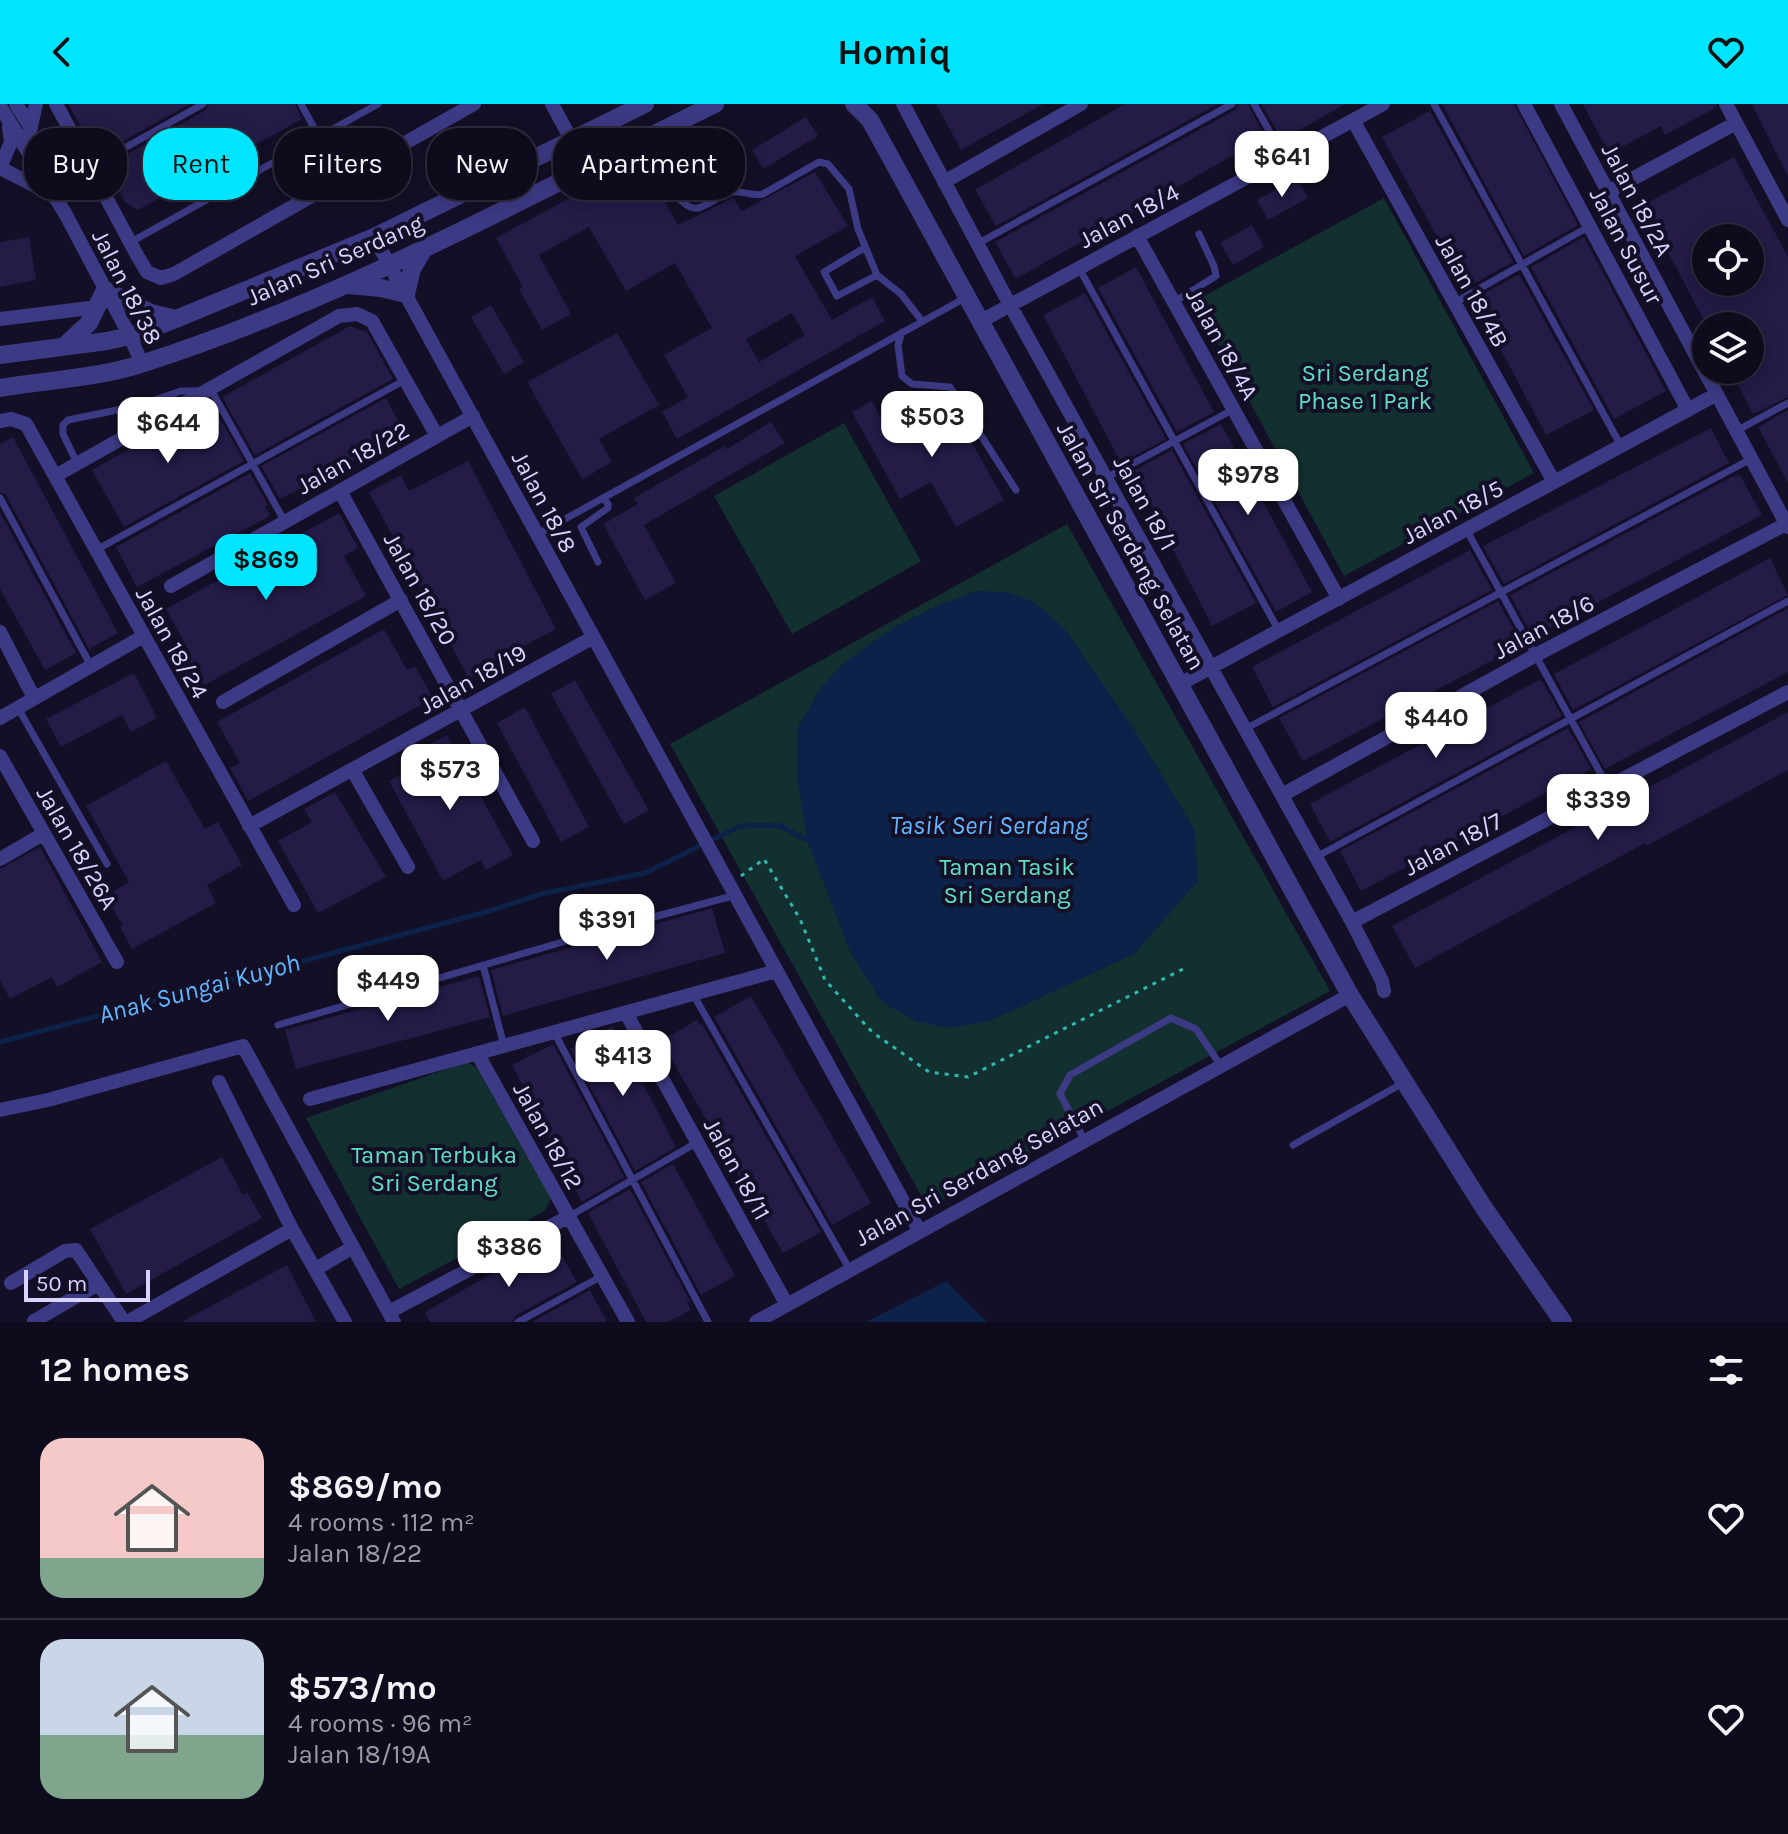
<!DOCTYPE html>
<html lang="en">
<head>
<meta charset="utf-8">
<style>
	body { margin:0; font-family:Karla,sans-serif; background:#171425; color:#f1f3f6; height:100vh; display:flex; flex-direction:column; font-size:30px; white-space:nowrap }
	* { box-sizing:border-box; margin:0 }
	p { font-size:26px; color:#9b9ba3 }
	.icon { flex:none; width:44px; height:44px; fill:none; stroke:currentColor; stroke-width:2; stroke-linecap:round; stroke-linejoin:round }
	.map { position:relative; height:1218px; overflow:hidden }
	.details { display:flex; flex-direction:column; background:#0e0b1c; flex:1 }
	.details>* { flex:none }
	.guide { position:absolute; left:24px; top:24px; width:800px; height:72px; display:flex; gap:16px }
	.buttons { position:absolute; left:1692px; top:120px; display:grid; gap:16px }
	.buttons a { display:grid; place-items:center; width:72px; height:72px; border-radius:50%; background:#0e0b1c; box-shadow:0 4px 20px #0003,0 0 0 2px #2e2b3b; font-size:40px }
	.scale { position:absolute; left:24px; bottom:20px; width:126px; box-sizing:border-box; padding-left:8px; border:4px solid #d9d4ff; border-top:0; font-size:22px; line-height:28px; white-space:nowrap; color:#d9d4ff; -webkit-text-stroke:6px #130f26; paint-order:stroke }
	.price { position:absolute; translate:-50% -68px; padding:0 18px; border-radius:16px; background:#fff; color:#222; font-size:26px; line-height:52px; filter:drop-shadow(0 2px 4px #0008) }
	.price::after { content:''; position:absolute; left:50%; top:48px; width:24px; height:18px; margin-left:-12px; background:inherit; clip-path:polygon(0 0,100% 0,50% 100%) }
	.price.on { background:#00e5ff; color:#111 }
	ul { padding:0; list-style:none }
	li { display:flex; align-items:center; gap:24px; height:200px; padding:0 40px }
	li+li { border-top:2px solid #2e2b3b }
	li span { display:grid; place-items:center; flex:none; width:224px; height:160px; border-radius:24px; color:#555 }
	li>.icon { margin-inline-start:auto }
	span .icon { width:96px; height:96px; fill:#fffc; stroke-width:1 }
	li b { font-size:34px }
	h2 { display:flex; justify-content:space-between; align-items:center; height:96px; padding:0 40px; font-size:34px }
	.chip { padding:0 28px; border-radius:32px; background:#0e0b1c; box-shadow:0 4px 20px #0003,0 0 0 2px #2e2b3b; font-size:28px; line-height:72px }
	.chip.on { background:#00e5ff; color:#111 }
	header { display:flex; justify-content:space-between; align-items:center; height:104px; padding:0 40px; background:#00e5ff; color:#111; font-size:36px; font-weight:700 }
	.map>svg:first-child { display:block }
</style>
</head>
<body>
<header><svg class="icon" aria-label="back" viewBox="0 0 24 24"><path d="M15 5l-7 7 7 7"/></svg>Homiq<svg class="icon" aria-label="heart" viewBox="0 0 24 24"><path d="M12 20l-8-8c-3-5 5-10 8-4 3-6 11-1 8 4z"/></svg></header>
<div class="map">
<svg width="1788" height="1218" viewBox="0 0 1788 1218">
	<rect width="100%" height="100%" fill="#130f26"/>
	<path fill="#12302f" d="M1384,94L1534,369L1344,472L1195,197Z
		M844,319L921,457L792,530L714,392Z
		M1067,420L1330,887L928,1104L670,640Z
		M467,958L477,964L551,1094L545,1107L399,1185L306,1014Z"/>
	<path fill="#0c2248" d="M976,487L1006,488L1034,498L1064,524L1132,622L1195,726L1198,777L1134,850L990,917L948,924L915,917L881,897L851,850L807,736L798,679L797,625L819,586L843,559L895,523L937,502Z
		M946,1177L987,1218H866Z"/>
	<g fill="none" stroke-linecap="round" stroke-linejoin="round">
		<path stroke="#0c2248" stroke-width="5" d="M0,938L486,808L541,790L645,769L740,722L778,721L807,736"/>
	</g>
	<path fill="#241b47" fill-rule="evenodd" d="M68,0H190L100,50L98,45L95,47Z
		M209,0H295L302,15L138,106L125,98L106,62L206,6Z
		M936,0H1043L961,46Z
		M1125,0H1218L996,122L975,86Z
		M1238,0H1248L1265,33L1016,175L995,138L1235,6Z
		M1261,0H1345L1282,36Z
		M1442,0H1514L1578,121L1524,152Z
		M1583,0H1716L1717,3L1665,31L1661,22L1609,50Z
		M1752,0H1788V72L1760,17Z
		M1430,7L1513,158L1468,183H1465L1382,33Z
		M806,13L818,32L763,65L752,46Z
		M697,45L721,85L704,95L680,55Z
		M1734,53L1788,153V293L1753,310L1730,266H1750V222H1707L1643,101ZM1706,134H1750V178H1706Z
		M647,66L678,121L733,94L742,107L815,68L848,122L795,152L832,216L872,193L885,217L677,335L662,308L688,293L664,251L712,224L675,159L626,187L589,123L539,151L571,210L542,226L519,185L523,183L496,134L601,77L607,89ZM792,209L805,231L759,258L746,235Z
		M1297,74L1308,94L1268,116L1257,96Z
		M1252,121L1264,143L1233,161L1220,139Z
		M29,133L36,176L0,183V138Z
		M1584,133L1666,287L1614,315L1531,163Z
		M1136,163L1214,308L1177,328L1098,184Z
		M1519,170L1594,306L1546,331L1474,195Z
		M1085,189L1166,335L1121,359L1043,211Z
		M491,201L524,258L504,270L471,213Z
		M350,222L367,228L393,275L255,351L222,293Z
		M617,229L659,301L599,335L612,358L582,375L527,278Z
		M386,294L405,330L280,395L261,362Z
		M947,294L1004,396L956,423L931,378L900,395L852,308L872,297L888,328Z
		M211,299L244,357L124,423L92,366Z
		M1788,306V379L1758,323Z
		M771,318L785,339L644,421L676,479L645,496L603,420L638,400L634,394L725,342L727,345Z
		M1221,320L1312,488L1276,508L1183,340Z
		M1711,324L1729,359L1504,480L1483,442Z
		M13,333L118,529L89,545L6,391L0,388V340Z
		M1172,346L1256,499L1212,522L1133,367Z
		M468,357L556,525L499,555L501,558L469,575L369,388L401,371L409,387Z
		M250,369L268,401L265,403L270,412L137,483L116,443Z
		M1735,371L1736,373L1740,371L1762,411L1533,533L1510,491Z
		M0,408L76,549L45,566L0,485Z
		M339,409L358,444L344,452L366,492L194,587L175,552L188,545L166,505Z
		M1470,446L1492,486L1273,603L1252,563Z
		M1770,454L1788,491L1573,606L1554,570Z
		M1498,497L1521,539L1519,542L1303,657L1279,614Z
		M1788,504V568L1605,665L1579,618Z
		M384,525L407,566L415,562L433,594L248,697L230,664L240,659L217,618Z
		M134,569L157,614L131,628L122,611L61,643L46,615Z
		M575,576L649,706L624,720L551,590Z
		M1539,576L1542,577L1562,612L1330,738L1310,700Z
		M525,603L589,723L561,738L497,619Z
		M1788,608V666L1646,742L1645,739L1415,864L1392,822Z
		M1568,624L1591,665L1361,787L1340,747Z
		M447,631L513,751L486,766L481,756L443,777L389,677L426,657L420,646Z
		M166,657L205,725L218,718L242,761L207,781L216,799L132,845L120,823L123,822L106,792L129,778L86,702Z
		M335,688L386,773L318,809L278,737L312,718L304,705Z
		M40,743L102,858L57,883L52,873L10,895L0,876V765Z
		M712,804L725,849L503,912L491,866Z
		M479,872L490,913L296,965L285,926Z
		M751,892L871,1099L832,1121L714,913Z
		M697,916L700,921L702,920L821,1128L783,1149L661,937Z
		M613,922L676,1043L635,1067L570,945Z
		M553,940L624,1073L582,1098L512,961Z
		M222,1053L243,1091L247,1088L262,1114L126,1190L90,1125Z
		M673,1060L735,1172L701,1191L641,1078Z
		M630,1085L690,1197L687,1198L691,1206L668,1218H646L588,1109Z
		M552,1135L577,1178L515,1212L512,1218H430L425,1208Z
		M287,1161L316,1218H181Z
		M590,1186L607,1218H532Z"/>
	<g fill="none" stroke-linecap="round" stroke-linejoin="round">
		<path stroke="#2fb8b0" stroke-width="3" stroke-dasharray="4 6" stroke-linecap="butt" d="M741,772L764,755L800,815L825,876L872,928L929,968L968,973L1183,865"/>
		<path stroke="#3d3a85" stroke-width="7" d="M301,0L319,33
			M1254,0L1284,53
			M1434,0L1621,342
			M644,39C653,55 678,108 698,104C710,101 721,90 732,88C743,86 752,93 763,90L819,58L828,60L849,85L858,125L877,171L901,190L922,217
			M89,64L203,0
			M131,138L378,0
			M977,140L1232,0
			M864,144L824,168L837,192L877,171
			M1079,164L1279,527
			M1174,198L1216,172L1214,162L1199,130
			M1454,199L1590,122
			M902,228L898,241L902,272L912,280L950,283L1016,386
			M210,284L285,418
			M1736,327L1788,299
			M77,359L63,330V321L68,316L137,302L181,287H203
			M1106,374L1234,305
			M0,394L91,562
			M1466,425L1608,683
			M538,430L965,194
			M96,446L405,276
			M598,458L581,423L608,404V400L603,394
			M18,604L107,760
			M1245,625L1751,355
			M1316,753L1788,497
			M483,861L504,942
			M693,890L850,1166
			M278,921L590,830L736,791
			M554,928L708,1218
			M1085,1037L1060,990L1070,971L1171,914L1196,925L1221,962
			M1293,1041L1403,979
			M568,1113L696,1039
			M518,1218L602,1172"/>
		<path stroke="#3d3a85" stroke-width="14" d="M16,0L31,24
			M56,0L138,153L147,168L161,174L174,170L474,0
			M552,0L572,37
			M903,0L1010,201L1352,818L1382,877L1384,887
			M1524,0L1688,306
			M1561,0L1788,423
			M1726,0L1788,116
			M0,2L66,111L130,232L142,260
			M1353,16L1554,378
			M26,44L36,0
			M0,64L11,38L9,23
			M4,66L55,92
			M944,78L1081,0
			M1608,88L1736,19
			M1137,132L1339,495
			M374,133L920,1128
			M0,215L98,203
			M981,217L1383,0
			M0,317L11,315L26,320L294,801
			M57,371L339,212L357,210L372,217L437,332
			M340,387L533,737
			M171,482L473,312
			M0,528L34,594
			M1180,580L1717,290
			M223,598L401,496
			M0,614L142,533
			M0,652L117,858
			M353,667L408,763
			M1282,691L1536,551L1786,420
			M249,722L592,534
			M0,755L43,730
			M1352,818L1788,588
			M626,909L787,1201
			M477,949L628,1218
			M219,978L292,1125L345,1218
			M310,995L777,867
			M0,1006L48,996L243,942L394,1218
			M316,1165L353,1143
			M11,1179L65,1147L76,1146L124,1218
			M389,1208L568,1113
			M34,1217L98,1180
			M127,1218L292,1125
			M756,1218L1350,891"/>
		<path stroke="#3d3a85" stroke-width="18" d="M854,0L870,16L1350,891L1484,1104L1563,1218
			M349,181L381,184L406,190L412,165L425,143
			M63,243L89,219L105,186L151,209L176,215
			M0,251L107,237L130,232L176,215L374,133L645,0
			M0,284C46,276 100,274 144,259C343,195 528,92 715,0"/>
	</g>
	<g text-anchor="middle" stroke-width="8" stroke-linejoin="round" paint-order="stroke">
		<g font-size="24" fill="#d9d4ff" stroke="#130f26">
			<text transform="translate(1637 96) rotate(62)" y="8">Jalan 18/2A</text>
			<text transform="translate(1129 112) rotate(-28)" y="8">Jalan 18/4</text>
			<text transform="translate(1626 142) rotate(62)" y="8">Jalan Susur</text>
			<text transform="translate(335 156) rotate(-24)" y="8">Jalan Sri Serdang</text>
			<text transform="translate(127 183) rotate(63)" y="8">Jalan 18/38</text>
			<text transform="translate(1472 187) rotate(61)" y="8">Jalan 18/4B</text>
			<text transform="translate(1222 240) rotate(61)" y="8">Jalan 18/4A</text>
			<text transform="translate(353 354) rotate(-29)" y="8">Jalan 18/22</text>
			<text transform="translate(544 398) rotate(62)" y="8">Jalan 18/8</text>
			<text transform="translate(1145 399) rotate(61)" y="8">Jalan 18/1</text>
			<text transform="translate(1453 408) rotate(-28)" y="8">Jalan 18/5</text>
			<text transform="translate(1131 442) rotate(61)" y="8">Jalan Sri Serdang Selatan</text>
			<text transform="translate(420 485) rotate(61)" y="8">Jalan 18/20</text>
			<text transform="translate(1544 523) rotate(-28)" y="8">Jalan 18/6</text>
			<text transform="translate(172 539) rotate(61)" y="8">Jalan 18/24</text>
			<text transform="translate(473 575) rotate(-29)" y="8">Jalan 18/19</text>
			<text transform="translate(1453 740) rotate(-28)" y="8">Jalan 18/7</text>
			<text transform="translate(77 744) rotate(60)" y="8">Jalan 18/26A</text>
			<text transform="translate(548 1032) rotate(61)" y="8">Jalan 18/12</text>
			<text transform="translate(737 1065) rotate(61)" y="8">Jalan 18/11</text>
			<text transform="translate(979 1068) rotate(-29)" y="8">Jalan Sri Serdang Selatan</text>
		</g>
		<g font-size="24" fill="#5fe0c0" stroke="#130f26">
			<text x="1365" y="277">Sri Serdang<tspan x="1365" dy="28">Phase 1 Park</tspan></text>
			<text x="1007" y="771">Taman Tasik<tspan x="1007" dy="28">Sri Serdang</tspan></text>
			<text x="434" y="1059">Taman Terbuka<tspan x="434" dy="28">Sri Serdang</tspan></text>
		</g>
		<g font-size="26" font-style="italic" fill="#62b6ff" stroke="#130f26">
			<text x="989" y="730">Tasik Seri Serdang</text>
			<text transform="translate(199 884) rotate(-15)" y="9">Anak Sungai Kuyoh</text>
		</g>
	</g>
</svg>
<div class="buttons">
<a><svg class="icon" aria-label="locate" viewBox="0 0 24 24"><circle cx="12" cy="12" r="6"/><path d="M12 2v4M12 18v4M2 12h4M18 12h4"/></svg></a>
<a><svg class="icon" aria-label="layers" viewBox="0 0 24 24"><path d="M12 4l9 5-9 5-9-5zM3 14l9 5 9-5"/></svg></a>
</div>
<div class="scale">50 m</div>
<b class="price" style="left:1282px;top:95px">$641</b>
<b class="price" style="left:932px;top:355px">$503</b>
<b class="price" style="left:168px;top:361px">$644</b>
<b class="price" style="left:1248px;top:413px">$978</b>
<b class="price on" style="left:266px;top:498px">$869</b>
<b class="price" style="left:1436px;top:656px">$440</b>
<b class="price" style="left:450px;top:708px">$573</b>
<b class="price" style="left:1598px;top:738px">$339</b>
<b class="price" style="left:607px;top:858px">$391</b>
<b class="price" style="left:388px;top:919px">$449</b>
<b class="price" style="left:623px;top:994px">$413</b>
<b class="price" style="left:509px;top:1185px">$386</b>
<div class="guide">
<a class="chip">Buy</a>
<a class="chip on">Rent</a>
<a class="chip">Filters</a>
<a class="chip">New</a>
<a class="chip">Apartment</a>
</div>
</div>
<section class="details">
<h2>12 homes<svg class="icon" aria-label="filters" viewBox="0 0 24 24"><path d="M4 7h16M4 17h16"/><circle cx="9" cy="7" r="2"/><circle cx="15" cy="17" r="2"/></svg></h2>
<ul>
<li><span style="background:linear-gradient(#f6c9c9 75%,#7fa58c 0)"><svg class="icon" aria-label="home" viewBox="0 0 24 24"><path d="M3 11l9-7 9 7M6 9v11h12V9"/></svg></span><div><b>$869/mo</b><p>4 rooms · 112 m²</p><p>Jalan 18/22</p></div><svg class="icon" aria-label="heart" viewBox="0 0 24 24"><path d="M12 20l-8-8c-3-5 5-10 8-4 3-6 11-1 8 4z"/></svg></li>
<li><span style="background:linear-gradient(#c9d6e8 60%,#7fa58c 0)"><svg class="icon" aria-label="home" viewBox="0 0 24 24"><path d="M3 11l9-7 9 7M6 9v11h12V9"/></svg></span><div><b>$573/mo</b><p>4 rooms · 96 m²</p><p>Jalan 18/19A</p></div><svg class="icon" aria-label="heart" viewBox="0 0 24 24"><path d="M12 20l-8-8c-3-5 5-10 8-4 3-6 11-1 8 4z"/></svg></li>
</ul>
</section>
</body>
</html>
